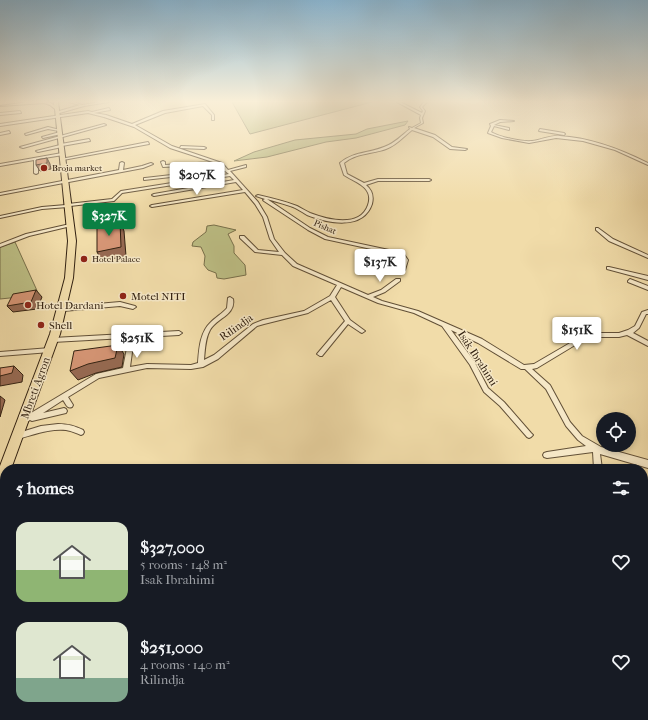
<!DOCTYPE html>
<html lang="en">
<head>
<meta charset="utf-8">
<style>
	body { margin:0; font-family:"IM FELL French Canon",serif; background:#20242c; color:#f1f3f6; height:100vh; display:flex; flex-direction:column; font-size:15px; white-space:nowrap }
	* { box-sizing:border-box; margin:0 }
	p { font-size:13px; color:#9ea1a6 }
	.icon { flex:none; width:22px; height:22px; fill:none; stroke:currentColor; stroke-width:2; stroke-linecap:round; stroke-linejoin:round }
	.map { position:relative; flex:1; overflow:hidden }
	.panel { position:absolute; left:0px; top:464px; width:648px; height:256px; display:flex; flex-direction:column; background:#171b24; border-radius:16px 16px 0 0; box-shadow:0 2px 6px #0003 }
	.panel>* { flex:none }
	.fabs { position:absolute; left:596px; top:412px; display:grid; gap:8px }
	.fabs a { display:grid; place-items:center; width:40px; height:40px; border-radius:50%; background:#171b24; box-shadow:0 2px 6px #0003; font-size:20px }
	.price { position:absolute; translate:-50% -34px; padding:0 9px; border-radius:4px; background:#fff; color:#222; font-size:13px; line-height:26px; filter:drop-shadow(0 1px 2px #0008) }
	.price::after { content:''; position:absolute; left:50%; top:24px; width:12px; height:9px; margin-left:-6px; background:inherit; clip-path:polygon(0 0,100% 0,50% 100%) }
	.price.selected { background:#0b8043; color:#fff }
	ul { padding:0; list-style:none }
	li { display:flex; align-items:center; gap:12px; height:100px; padding:0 16px }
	li span { display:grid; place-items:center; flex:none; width:112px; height:80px; border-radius:12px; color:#555 }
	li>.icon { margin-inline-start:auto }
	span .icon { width:48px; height:48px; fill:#fffc; stroke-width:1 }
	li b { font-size:17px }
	h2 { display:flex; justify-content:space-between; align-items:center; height:48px; padding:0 16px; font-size:17px }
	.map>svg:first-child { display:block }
</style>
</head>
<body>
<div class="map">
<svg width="648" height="720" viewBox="0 0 648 720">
	<rect width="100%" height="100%" fill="#f1dca9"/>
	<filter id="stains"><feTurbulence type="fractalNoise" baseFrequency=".005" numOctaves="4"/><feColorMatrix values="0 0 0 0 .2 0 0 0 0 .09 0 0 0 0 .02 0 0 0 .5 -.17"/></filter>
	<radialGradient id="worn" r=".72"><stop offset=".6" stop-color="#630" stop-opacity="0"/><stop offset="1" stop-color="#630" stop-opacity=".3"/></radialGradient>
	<path fill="#bdbf85" stroke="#78704b" d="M232,102H372L250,134Z
		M408,121L405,125L356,138L326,142L267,157L234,161L254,152L295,140L356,134L367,129Z
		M214,225L236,230L228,234L234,246V253L245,265L246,275L224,279L217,278L216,273L208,270L204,265L205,256L201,247L192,246L193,242L206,232L207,226Z
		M15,242L39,295L0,299V247Z"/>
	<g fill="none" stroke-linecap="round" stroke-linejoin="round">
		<defs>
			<path id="minor" d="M69,102H74L82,105L100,102H109L84,106L56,114V112L80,105Z
				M397,102H400L422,113L423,111L420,107L424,102H427L422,107L425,111L422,118L423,123L414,128L435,135L452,147L467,149L465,150L450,149L433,137L412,130C404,136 397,145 386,149C372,154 356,153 344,163L347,174L364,183L378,179H429L431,180L429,181H378L366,185C372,190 374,196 372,204C363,231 327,223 307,215C302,212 298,209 293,207C285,204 276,202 267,199L310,228L328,237L403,253L408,260L405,270H403L401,269L404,260L399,255L325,239L308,230L264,201L263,200L265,199L256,196L258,195C271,198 284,201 297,206C301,208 306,211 310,213C328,220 360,228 368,205C374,187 356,183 344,175L340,163C352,152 370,153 384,147C394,144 402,135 410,129L409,127L412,128L421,123L420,118L421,115Z
				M205,104L214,115V120H212V115L203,106L165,113L135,125L172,146L222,163L228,170L246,165V167L230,171L258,202L267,217L274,239L285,253L297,264L368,295L381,290L396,279H400V281L385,292L373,297L382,301L418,311L482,339L524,365L534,364L582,336L598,333H619L628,330L635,326L642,312L648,310V314H646L639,328L633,333L648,341V346L627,335L619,337H598L585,339L537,368L532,369L550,385L570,422L582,436L601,447L648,460V468L600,454L602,469H594L593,452L547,458L544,457L543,455L544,453L547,452L586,446L578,440L566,426L546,389L525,369H521L478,343L451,330L474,361L488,388L504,402L531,433L533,435L531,437L529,438L527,437L500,406L484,392L470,365L442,326L414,313L378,303L341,287L335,297L350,320L365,331L362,333L360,332L348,324L322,356H320L317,354L345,321L331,300L308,313L264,324L257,326L218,359L203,367L191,369L147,368L99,378L68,397L73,405L72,407C67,409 66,404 63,400L43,413L64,408L66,409L67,411L66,413L32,421L30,420L23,424L21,423L20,421L21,419L96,374L123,368L128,343H130L133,345L130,367L147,364L191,365L198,363C199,349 200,332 211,322C216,317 223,313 227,308L228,298L230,297L233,299C236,315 217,318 210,330C205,339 205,350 204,360L214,355L253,324L263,320L304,311L330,296L337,285L293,266L282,255L255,252L240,238V236H244L258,250L279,252L270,239L263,217L255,204L245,192L152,207L150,206L152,205L243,190L236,182L154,196L152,195L154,194L234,180L230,176L122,193L114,201L70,206L68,207L42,209L0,218V216L42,207L66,205L68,204L112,199L121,191L229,174L225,171L144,180V178H145L224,169L220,165L217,164L163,167L161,162L163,161L165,162V165L213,162L170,148L134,127L104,117L88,113L0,126V124L88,111L92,112L109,108L110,110L94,113L106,115L132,124L163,111Z
				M20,111L21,113L0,115V113Z
				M500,120L514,121L500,122L494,125L509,128V130L494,126L491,132C500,137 521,142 532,141C542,140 550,135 560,136C591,138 620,149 648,163V165L615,150L583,141L556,138L529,143L502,138L488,133L491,126L490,124Z
				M104,124L106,125L23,148L20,147Z
				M48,127L60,130L59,131L48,129L26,135L25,134Z
				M540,129L564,133L565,134L564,135L539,131Z
				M9,131L10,133L0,135V133Z
				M60,132L61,134L43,138L42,137Z
				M89,139L90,141L62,146V147L38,152L36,151L60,145L61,144Z
				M148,142L149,144L63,160L61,159Z
				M181,146L204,147L206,148L204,149L180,148Z
				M62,153H63V155L38,159V173L36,174L34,173V160L0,166V164Z
				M122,162L124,163L123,170L142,166L151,163L153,164L143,168L0,195V193L119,170L120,163Z
				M70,224H71V226L29,236L0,247V244L26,234Z
				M596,228H598L613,239L648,255V258L609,241L596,230Z
				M607,267H609L648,276V280L607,269Z
				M630,279L648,286V290L628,282V281Z
				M120,302L135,306L136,307L133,309L120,306L63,311L60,309L63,307Z
				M179,331L182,333L179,335L53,342L50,340L53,338Z
				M50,348L53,350L50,352L0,356V352Z
				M58,424C68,424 75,426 83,430L84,432L83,434L81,435C76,433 72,431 66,430C50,428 33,435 17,439L15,438L13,436L15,434L41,426Z
				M44,715H56L54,720H42Z"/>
			<path id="primary" d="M28,102H49L54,105V102H58L76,241L73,278L60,334L11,469H5V489L0,492V466L50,334L65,278L68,241L55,109L50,105L44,103L0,106Z
				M0,686L5,688V715H13L11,718L7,720L0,719Z"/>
		</defs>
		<use href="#minor" stroke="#625037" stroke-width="2"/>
		<use href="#primary" stroke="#322111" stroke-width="2"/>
		<use href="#minor" fill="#f6e8c7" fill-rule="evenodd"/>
		<use href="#primary" fill="#f1dca9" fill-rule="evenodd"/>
	</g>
	<path fill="#976a53" stroke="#322111" d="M47,158L50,164L51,169L40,171L36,165Z
		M120,222L124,231L126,256L102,261L97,252Z
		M36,290L42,297L37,309L13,312L7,306Z
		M118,345L124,354L122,367L96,373L78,380L70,371Z
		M14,366L23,375L22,382L0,386V376Z
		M0,396L5,400L0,417Z
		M218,715H226L229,720H221Z"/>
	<path fill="#d89777" stroke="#322111" d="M47,158V163L36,165V160Z
		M120,222L121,247L97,252V226Z
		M36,290L31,302L7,306L13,294Z
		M118,345L115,358L88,364L70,371L74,351Z
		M14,366L12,373L0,376V368Z
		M187,715H218L221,720H183Z"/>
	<linearGradient id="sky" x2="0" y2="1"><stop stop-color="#8ab6d2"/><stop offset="0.5" stop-color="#f9efd8"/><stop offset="1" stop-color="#f9efd8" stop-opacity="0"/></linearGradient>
	<rect width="648" height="203" fill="url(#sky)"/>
	<g fill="#8f2418" stroke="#f6e8c7" stroke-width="1.5">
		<circle cx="44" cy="168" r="4"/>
		<circle cx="84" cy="259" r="4"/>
		<circle cx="123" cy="296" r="4"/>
		<circle cx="28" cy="305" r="4"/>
		<circle cx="41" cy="325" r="4"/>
	</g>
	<g text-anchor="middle" stroke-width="3" stroke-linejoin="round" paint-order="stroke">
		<g font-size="9" fill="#322111" stroke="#f6e8c7" text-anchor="start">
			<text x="52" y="171">Broja market</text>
			<text x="92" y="262">Hotel Palace</text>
		</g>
		<g font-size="9" fill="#322111" stroke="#f6e8c7">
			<text transform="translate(325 227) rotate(24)" y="3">Pishat</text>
		</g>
		<g font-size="11" fill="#322111" stroke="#f6e8c7" text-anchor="start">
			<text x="131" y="300">Motel NITI</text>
			<text x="36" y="309">Hotel Dardani</text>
			<text x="49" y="329">Shell</text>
		</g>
		<g font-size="11" fill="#322111" stroke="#f6e8c7">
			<text transform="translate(236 327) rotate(-35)" y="4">Rilindja</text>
			<text transform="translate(478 358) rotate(57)" y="4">Isak Ibrahimi</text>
			<text transform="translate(35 388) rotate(-70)" y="4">Mbreti Agron</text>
		</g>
	</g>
	<rect width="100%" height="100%" filter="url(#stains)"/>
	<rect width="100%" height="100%" fill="url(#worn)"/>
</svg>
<div class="fabs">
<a><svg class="icon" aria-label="locate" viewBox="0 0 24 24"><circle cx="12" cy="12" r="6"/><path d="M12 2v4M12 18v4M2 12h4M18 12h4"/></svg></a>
</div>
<b class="price" style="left:197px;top:196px">$207K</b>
<b class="price selected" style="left:109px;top:237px">$327K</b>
<b class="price" style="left:380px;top:283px">$137K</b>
<b class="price" style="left:577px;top:351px">$151K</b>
<b class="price" style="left:137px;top:359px">$251K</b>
<section class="panel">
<h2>5 homes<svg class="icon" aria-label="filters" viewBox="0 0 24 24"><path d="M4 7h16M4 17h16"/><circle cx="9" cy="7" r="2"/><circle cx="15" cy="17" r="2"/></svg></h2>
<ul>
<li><span style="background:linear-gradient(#dfe7d0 60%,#8fb573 0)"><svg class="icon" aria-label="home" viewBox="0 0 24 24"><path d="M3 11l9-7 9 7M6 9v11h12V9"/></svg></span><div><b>$327,000</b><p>5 rooms · 148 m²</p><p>Isak Ibrahimi</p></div><svg class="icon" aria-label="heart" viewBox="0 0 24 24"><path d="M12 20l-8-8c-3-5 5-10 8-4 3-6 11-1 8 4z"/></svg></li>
<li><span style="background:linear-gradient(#dfe7d0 70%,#7fa58c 0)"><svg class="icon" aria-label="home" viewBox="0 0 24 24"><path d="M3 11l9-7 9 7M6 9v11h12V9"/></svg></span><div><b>$251,000</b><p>4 rooms · 140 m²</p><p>Rilindja</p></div><svg class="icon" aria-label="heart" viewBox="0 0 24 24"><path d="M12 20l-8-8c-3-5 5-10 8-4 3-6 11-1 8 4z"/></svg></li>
</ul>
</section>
</div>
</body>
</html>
